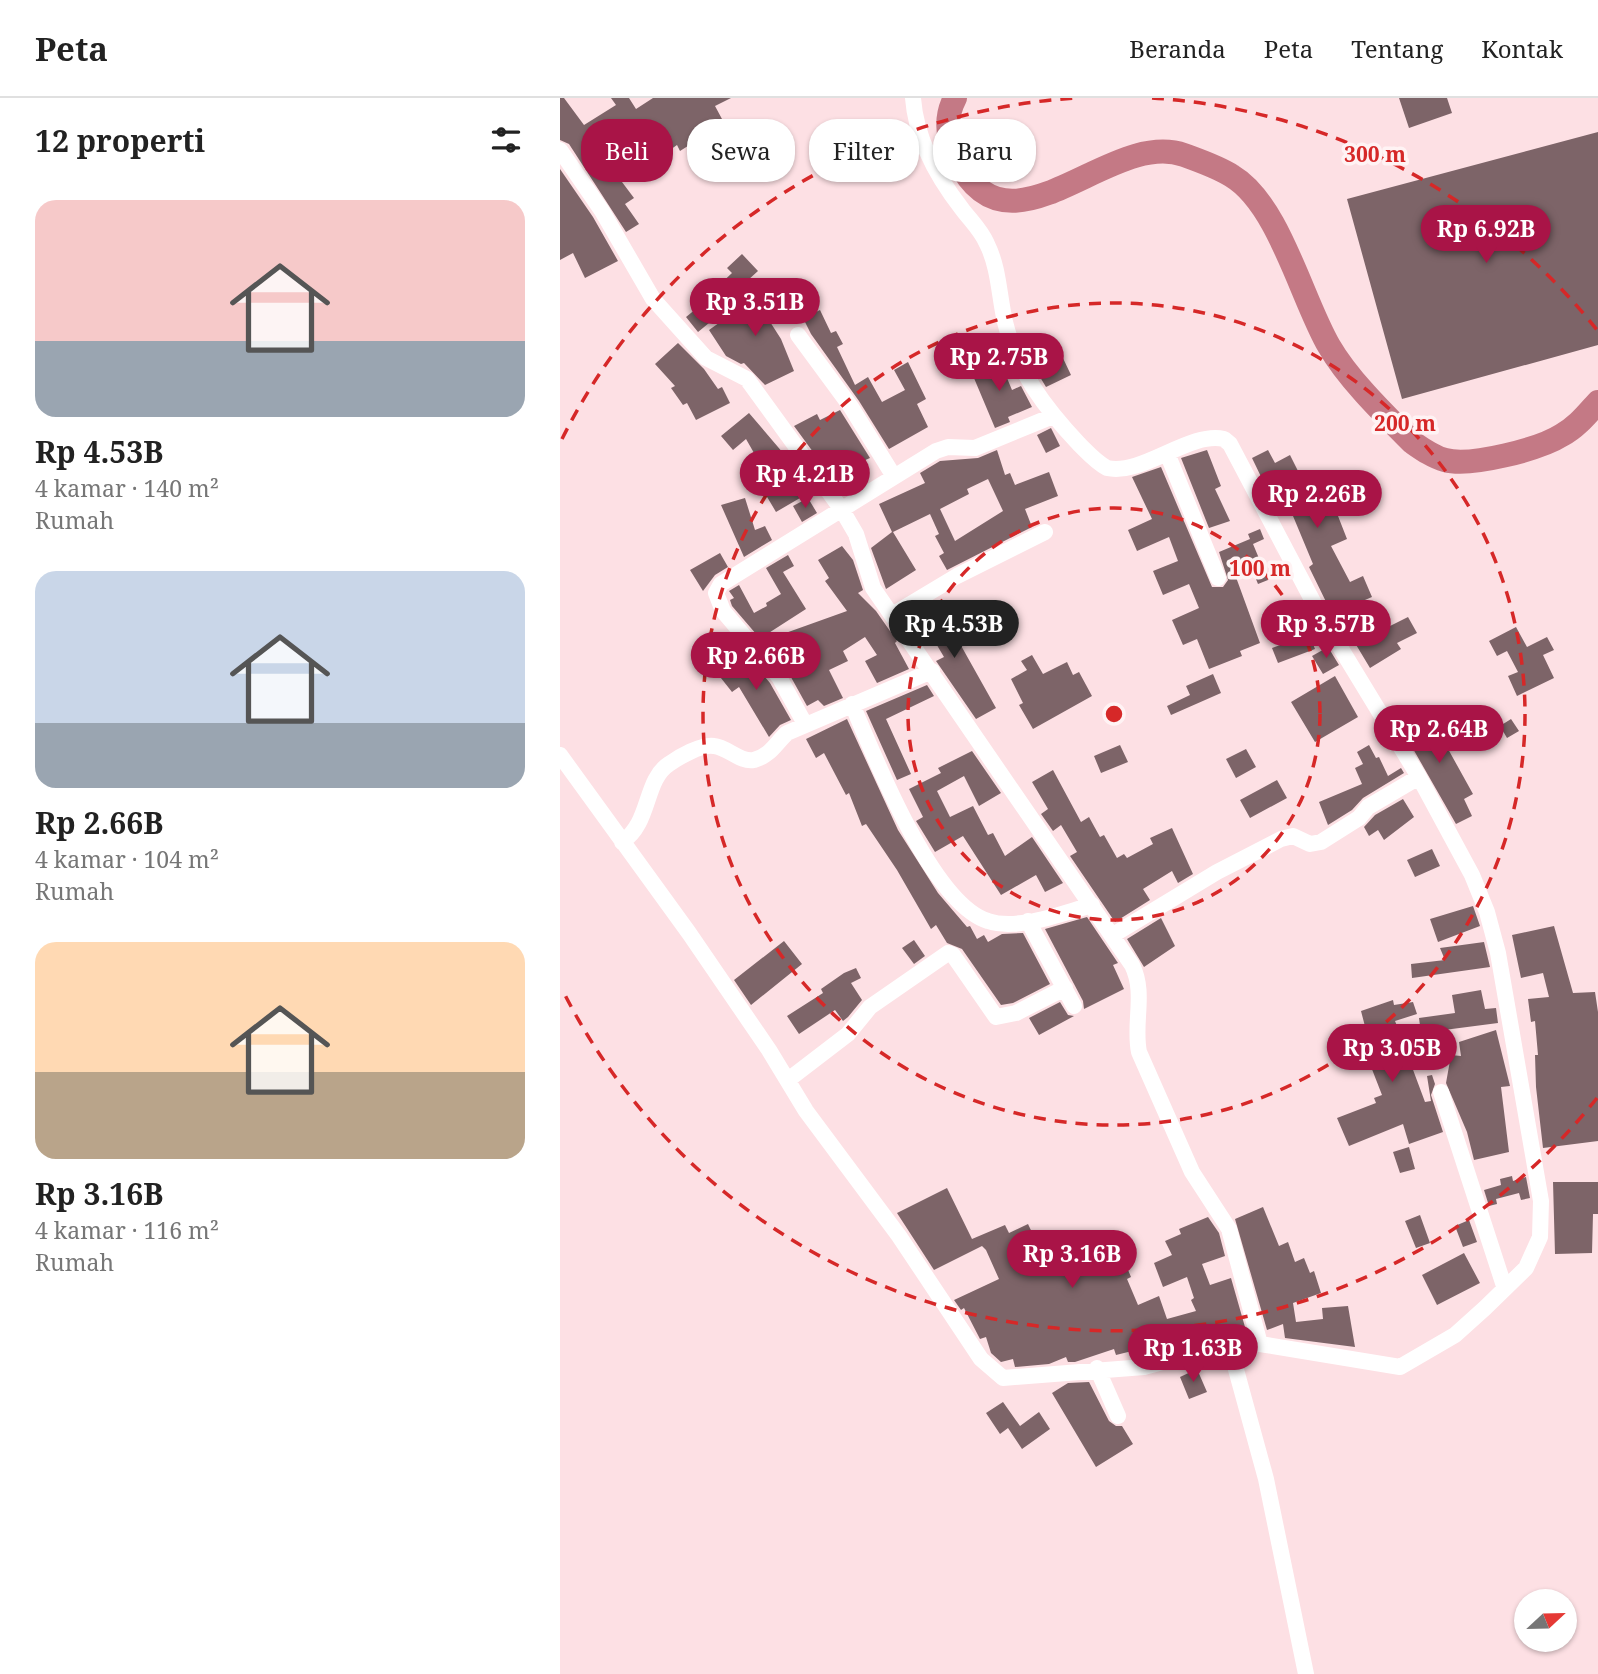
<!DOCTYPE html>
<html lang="id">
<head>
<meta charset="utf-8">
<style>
	body { margin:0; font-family:"Noto Serif",serif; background:#f6f6f6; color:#222; height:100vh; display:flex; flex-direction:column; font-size:26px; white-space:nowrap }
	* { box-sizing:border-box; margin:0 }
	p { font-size:23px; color:#767676 }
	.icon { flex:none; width:38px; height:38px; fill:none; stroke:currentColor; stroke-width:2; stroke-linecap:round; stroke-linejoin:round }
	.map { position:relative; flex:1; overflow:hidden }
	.details { display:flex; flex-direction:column; background:#fff; width:560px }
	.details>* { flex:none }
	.guide { position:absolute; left:21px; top:21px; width:665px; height:63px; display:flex; gap:14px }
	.needle { width:46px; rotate:68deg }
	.tools { position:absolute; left:954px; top:1491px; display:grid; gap:14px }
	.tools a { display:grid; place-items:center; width:63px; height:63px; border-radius:50%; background:#fff; box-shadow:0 2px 5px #0004; font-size:35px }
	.price { position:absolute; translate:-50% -60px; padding:0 16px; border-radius:24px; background:#a91447; color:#fff; font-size:23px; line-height:46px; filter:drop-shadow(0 2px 4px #0008) }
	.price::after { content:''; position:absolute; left:50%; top:42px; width:21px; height:16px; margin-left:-10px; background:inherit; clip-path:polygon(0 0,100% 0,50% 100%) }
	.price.selected { background:#222; color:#fff }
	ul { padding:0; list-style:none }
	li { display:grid; align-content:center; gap:14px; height:371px; padding:0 35px }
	li span { display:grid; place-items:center; height:217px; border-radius:21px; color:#555 }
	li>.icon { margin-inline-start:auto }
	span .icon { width:126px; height:126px; fill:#fffc; stroke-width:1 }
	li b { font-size:30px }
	h2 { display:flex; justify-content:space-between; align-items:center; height:84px; padding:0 35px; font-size:30px }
	.pill { padding:0 24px; border-radius:28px; background:#fff; box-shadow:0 2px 5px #0004; font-size:24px; line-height:63px }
	.pill.selected { background:#a91447; color:#fff }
	header { display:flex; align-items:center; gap:42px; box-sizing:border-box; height:98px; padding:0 35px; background:#fff; border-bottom:2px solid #e0e0e0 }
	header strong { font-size:33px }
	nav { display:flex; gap:38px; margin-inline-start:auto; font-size:24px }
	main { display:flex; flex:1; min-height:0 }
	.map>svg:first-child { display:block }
</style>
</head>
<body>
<header>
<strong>Peta</strong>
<nav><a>Beranda</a><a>Peta</a><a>Tentang</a><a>Kontak</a></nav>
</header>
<main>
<section class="details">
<h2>12 properti<svg class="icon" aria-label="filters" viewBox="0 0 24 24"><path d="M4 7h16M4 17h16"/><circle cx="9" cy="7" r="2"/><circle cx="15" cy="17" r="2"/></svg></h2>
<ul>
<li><span style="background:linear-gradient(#f6c9c9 65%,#9aa5b1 0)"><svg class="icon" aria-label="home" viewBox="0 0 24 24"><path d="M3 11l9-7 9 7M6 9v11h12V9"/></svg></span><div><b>Rp 4.53B</b><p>4 kamar · 140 m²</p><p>Rumah</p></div></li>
<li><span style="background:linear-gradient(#c9d6e8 70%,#9aa5b1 0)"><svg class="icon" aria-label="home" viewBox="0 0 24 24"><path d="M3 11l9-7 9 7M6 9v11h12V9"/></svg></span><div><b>Rp 2.66B</b><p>4 kamar · 104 m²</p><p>Rumah</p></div></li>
<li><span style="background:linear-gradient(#ffd9b3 60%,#b9a48a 0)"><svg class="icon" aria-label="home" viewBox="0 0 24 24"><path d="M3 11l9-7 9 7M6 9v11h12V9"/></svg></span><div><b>Rp 3.16B</b><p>4 kamar · 116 m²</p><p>Rumah</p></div></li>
</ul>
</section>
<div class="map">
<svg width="1038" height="1576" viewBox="0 0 1038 1576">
	<rect width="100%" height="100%" fill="#fde0e4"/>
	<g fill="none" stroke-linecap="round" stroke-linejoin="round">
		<path stroke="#c47985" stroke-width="24" d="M395,0C384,21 387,40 397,60C448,170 549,30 624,57C640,63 658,69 672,78C719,106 742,202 769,248C788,281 824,316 852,344C862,351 873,359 885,362C911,369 980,351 1002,337C1017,329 1027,316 1038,304"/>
	</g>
	<path fill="#7d6468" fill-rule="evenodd" d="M0,0H4L24,27L56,7L51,0H69L76,11L93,0H171L155,8L162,21L128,41L131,46L120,53L117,47L107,54L104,48L62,84L74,100L65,106L79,126L66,134L9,46L0,42Z
		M839,0H887L892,15L849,30Z
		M1038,34V247L842,301L787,101Z
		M0,71L33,119L58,163L25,180L13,155L0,162Z
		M182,156L198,173L145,221L149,225L138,234L126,219L157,194L154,192L172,175L167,170Z
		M212,187L224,203L205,216L221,241L234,273L205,287L184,265L181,266L166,258L149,232Z
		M260,212L271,235L276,233L283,246L277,249L295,287L308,279L322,304L345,292L334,272L348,264L366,301L357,306L368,329L329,351L299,303L251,236L243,220Z
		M118,245L144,271L158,291L162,289L170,305L136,322L127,305L123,307L111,290L115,288L95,266Z
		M501,256L511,277L486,289L474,269Z
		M439,261L452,292L461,288L472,309L448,319L450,324L435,330L411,273Z
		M280,312L310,360L282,372L288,383L278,388L234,328L257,316L260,322Z
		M189,315L235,369L225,375L240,400L216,414L203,392L198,395L182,374L198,362L186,341L173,352L161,338Z
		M491,330L500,348L486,355L477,337Z
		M437,352L445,377L450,375L455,387L489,374L498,398L465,411L472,429L387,472L379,458L384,455L375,438L379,436L370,416L333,434L356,472L326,491L311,450L332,434L319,406L365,385L360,375L380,363L418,360ZM428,381L443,413L395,443L380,411L409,396L407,391Z
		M647,352L661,388L655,391L670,423L649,430L621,360Z
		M708,352L715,365L730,357L746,389L755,385L761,400L783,390L792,411L778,418L787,441L771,448L790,484L803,478L812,499L772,516L749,469L753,466L718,382L706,389L692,360Z
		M601,369L652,489H663L668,482L659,454L690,441L688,436L700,431L704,441L693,446L708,482L698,486L689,464L673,471L700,545L680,553L682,558L649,571L637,541L623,547L612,522L639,510L629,486L603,497L593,473L618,463L609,439L577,453L568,432L592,421L572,379Z
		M185,400L195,432L205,428L212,442L184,459L161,407Z
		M248,400L257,415L242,424L233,408Z
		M282,448L293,462L303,492L298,495L316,513L337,543L335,545L349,571L317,585L305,563L317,557L305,539L283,553L288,563L269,572L283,600L264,608L258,602L247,608L227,572L172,508L170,502L174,500L169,493L179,487L194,515L207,508L206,505L221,496L206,470L228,457L234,468L223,474L246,511L204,538L206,542L287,513L265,483L269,480L258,462Z
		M160,455L168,469L155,477L143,493L130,472Z
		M376,503L436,610L416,621L376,563L384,559L365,527L355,533L347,520Z
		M734,513L744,538L749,536L755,551L718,565L712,550L723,546L713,522Z
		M848,519L857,535L837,545L841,551L810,570L792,540L823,521L828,529Z
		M956,529L967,549L987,539L994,552L983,557L994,580L957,598L948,578L958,574L947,553L937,558L929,543Z
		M768,549L779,567L763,576L752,558Z
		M185,555L210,585L231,622L220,627L209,639L179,589L172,594L157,575Z
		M472,557L483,576L507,564L513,577L519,574L532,598L473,631L459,607L463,605L451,581L467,572L461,563Z
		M653,576L661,595L611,617L607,608L630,597L626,588Z
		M775,578L798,619L755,644L731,604Z
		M367,587L374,598L326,621L351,676L337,682L306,613Z
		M867,613L913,696L904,701L912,718L896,726L840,628Z
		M287,621L338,732L378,795L407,829L410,828L417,841L424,837L428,844L442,836L463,835L490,886L453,905L441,907L402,851L387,845L376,827L371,831L337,772L306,726L302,728L289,695L286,697L264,655L256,660L246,641Z
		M951,621L959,633L947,640L940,628Z
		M560,647L568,664L541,675L534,658Z
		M809,647L816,660L819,659L828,678L841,670L844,675L803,700L792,712L768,727L759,704L802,686L795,670L803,666L797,654Z
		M686,651L696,669L676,680L666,661Z
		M412,653L441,695L419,708L404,678L377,693L390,719L413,708L428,737L433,735L445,758L472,739L503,785L485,794L476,777L441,797L403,738L375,754L356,723L363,719L349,691L381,675L378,670Z
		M493,672L521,724L529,719L540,739L544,737L557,760L564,756L567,760L593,746L590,740L612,730L633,776L618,785L612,773L583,791L590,802L555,824L510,758L517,754L501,727L493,733L481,716L488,711L472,684Z
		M717,682L727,700L690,720L680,702Z
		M843,701L854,719L824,742L818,732L809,738L804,729L815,717Z
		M872,751L880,768L855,779L847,762Z
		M913,808L920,828L878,844L870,821Z
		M527,819L558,865L553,867L564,891L524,911L523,903L485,831Z
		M601,820L615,848L584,869L567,841Z
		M994,828L1013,895L1035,894L1038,914V1043L983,1050L976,989L975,957H978L975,923L971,924L968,901L989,899L983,875L961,880L952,837Z
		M354,842L365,858L354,866L342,850Z
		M224,843L242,866L191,907L174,882Z
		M924,844L930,869L852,880L851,866L885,862L880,850Z
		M296,870L301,880L291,885L302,902L288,919L283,923L275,912L239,936L227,918L263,895L261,891L284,875Z
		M921,892L925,911L936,910L938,925L861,935L859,920L895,915L892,897Z
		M833,902L834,907L853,904L857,916L835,923L842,940L836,942L844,962L849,961L865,1004L871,1003L867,978L872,977L875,986L871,997L883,1034L849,1046L843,1026L789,1048L777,1020L816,1005L814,1000L822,997L808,961L813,959L801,913Z
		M500,904L508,917L514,918L479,937L469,920Z
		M936,932L950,988L941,989L949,1054L914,1062L907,1034L886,985L891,957L901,958L899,944Z
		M849,1049L855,1071L840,1075L833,1054Z
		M952,1078L953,1083L966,1079L970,1100L961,1102L959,1095L936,1101L937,1106L929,1108L924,1092L941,1087L940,1081Z
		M993,1084H1038V1116H1033L1032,1155L995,1156Z
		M387,1090L412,1141L445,1127L449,1135L468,1126L477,1145L483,1143L486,1150L526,1133L542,1169L563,1160L571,1179L567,1181L578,1207L599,1198L607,1221L636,1213L631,1202L634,1200L627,1179L603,1189L594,1165L612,1157L605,1143L621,1136L619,1131L648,1119L659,1135L665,1158L642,1166L650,1187L671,1180L685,1229L669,1235L666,1228L602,1248L603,1251L586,1257L584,1250L556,1257L554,1251L515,1264H508L506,1259L489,1266L455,1269L453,1261L441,1264L431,1255L426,1239L420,1241L404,1210L401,1212L394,1202L439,1181L426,1152L422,1148L374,1172L337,1115Z
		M703,1109L719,1148L728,1144L735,1164L744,1160L750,1175L754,1173L761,1195L733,1205L736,1224L763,1221L762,1210L788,1208L795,1249L725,1240L723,1226L707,1232L675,1121Z
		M860,1117L870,1145L856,1150L845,1123Z
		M909,1122L917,1144L903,1149L895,1128Z
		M904,1155L920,1185L877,1207L862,1177Z
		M637,1271L647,1294L629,1301L620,1279Z
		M529,1284L549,1323L556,1328H562L573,1346L536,1369L492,1295L508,1285Z
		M443,1304L460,1328L479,1314L490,1331L462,1351L448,1330L440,1336L426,1315Z"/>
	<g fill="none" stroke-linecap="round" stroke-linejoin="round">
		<path stroke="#fff" stroke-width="16" d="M0,52L42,113L93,201L146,260L187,281L282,412L296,436L313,490L572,867C586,895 573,925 579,954L632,1074L669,1131L700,1246
			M238,237L291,309L333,377
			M607,355L658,480
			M332,517L397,478L485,434
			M292,606C314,658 372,806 428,823C458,833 502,815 532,807
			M245,626L219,579L163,513L156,495L161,486L376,353L388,349L415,350L493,318
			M0,657L129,835L209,952L246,1013L339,1138L421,1261L443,1280L584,1269L669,1246H700L840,1269L895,1237L925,1210L966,1170L980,1139L981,1103L938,855L927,814L912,777L859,679L758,513L670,346L664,341C629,333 583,378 547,370C536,364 528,355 519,346C485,310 457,273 445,224C439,198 439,170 427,146C421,132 411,123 402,111C377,79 356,41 353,0
			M62,744C91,725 84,682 109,666C119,659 141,646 154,648C167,649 181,665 194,662C211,657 215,646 227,635L372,573
			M468,823L514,908
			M553,837L657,774L721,741L733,738L750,746L761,744L799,720L808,709L859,679
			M228,982L288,936L310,909L388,855L393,857L436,919L456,915L505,890
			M881,994L944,1188
			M669,1246L706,1381L746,1576
			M537,1270L558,1318"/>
	</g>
	<g fill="none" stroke="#d62828" stroke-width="3.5" stroke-dasharray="12 9">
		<circle cx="554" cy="616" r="206"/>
		<circle cx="554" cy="616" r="411"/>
		<path d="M1037 1000A617 617 0 0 1 2 891M2 341A617 617 0 0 1 516 0M592 0A617 617 0 0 1 1037 232"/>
	</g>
	<circle cx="554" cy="616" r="10" fill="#d62828" stroke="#fff3f4" stroke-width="3.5"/>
	<g font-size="21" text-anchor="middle" font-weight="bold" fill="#d62828" stroke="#fff3f4" stroke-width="7" stroke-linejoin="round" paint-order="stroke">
		<text x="815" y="64">300 m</text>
		<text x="845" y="333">200 m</text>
		<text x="700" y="478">100 m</text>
	</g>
</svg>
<div class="tools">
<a><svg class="needle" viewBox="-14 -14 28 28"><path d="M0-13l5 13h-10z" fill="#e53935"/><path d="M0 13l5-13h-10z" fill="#767676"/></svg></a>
</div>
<b class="price" style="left:926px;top:167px">Rp 6.92B</b>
<b class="price" style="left:195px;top:240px">Rp 3.51B</b>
<b class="price" style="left:439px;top:295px">Rp 2.75B</b>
<b class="price" style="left:245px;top:412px">Rp 4.21B</b>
<b class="price" style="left:757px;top:432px">Rp 2.26B</b>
<b class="price selected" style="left:394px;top:562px">Rp 4.53B</b>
<b class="price" style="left:766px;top:562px">Rp 3.57B</b>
<b class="price" style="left:196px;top:594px">Rp 2.66B</b>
<b class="price" style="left:879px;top:667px">Rp 2.64B</b>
<b class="price" style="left:832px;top:986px">Rp 3.05B</b>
<b class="price" style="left:512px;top:1192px">Rp 3.16B</b>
<b class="price" style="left:633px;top:1286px">Rp 1.63B</b>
<div class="guide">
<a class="pill selected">Beli</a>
<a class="pill">Sewa</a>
<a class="pill">Filter</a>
<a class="pill">Baru</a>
</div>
</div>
</main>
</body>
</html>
